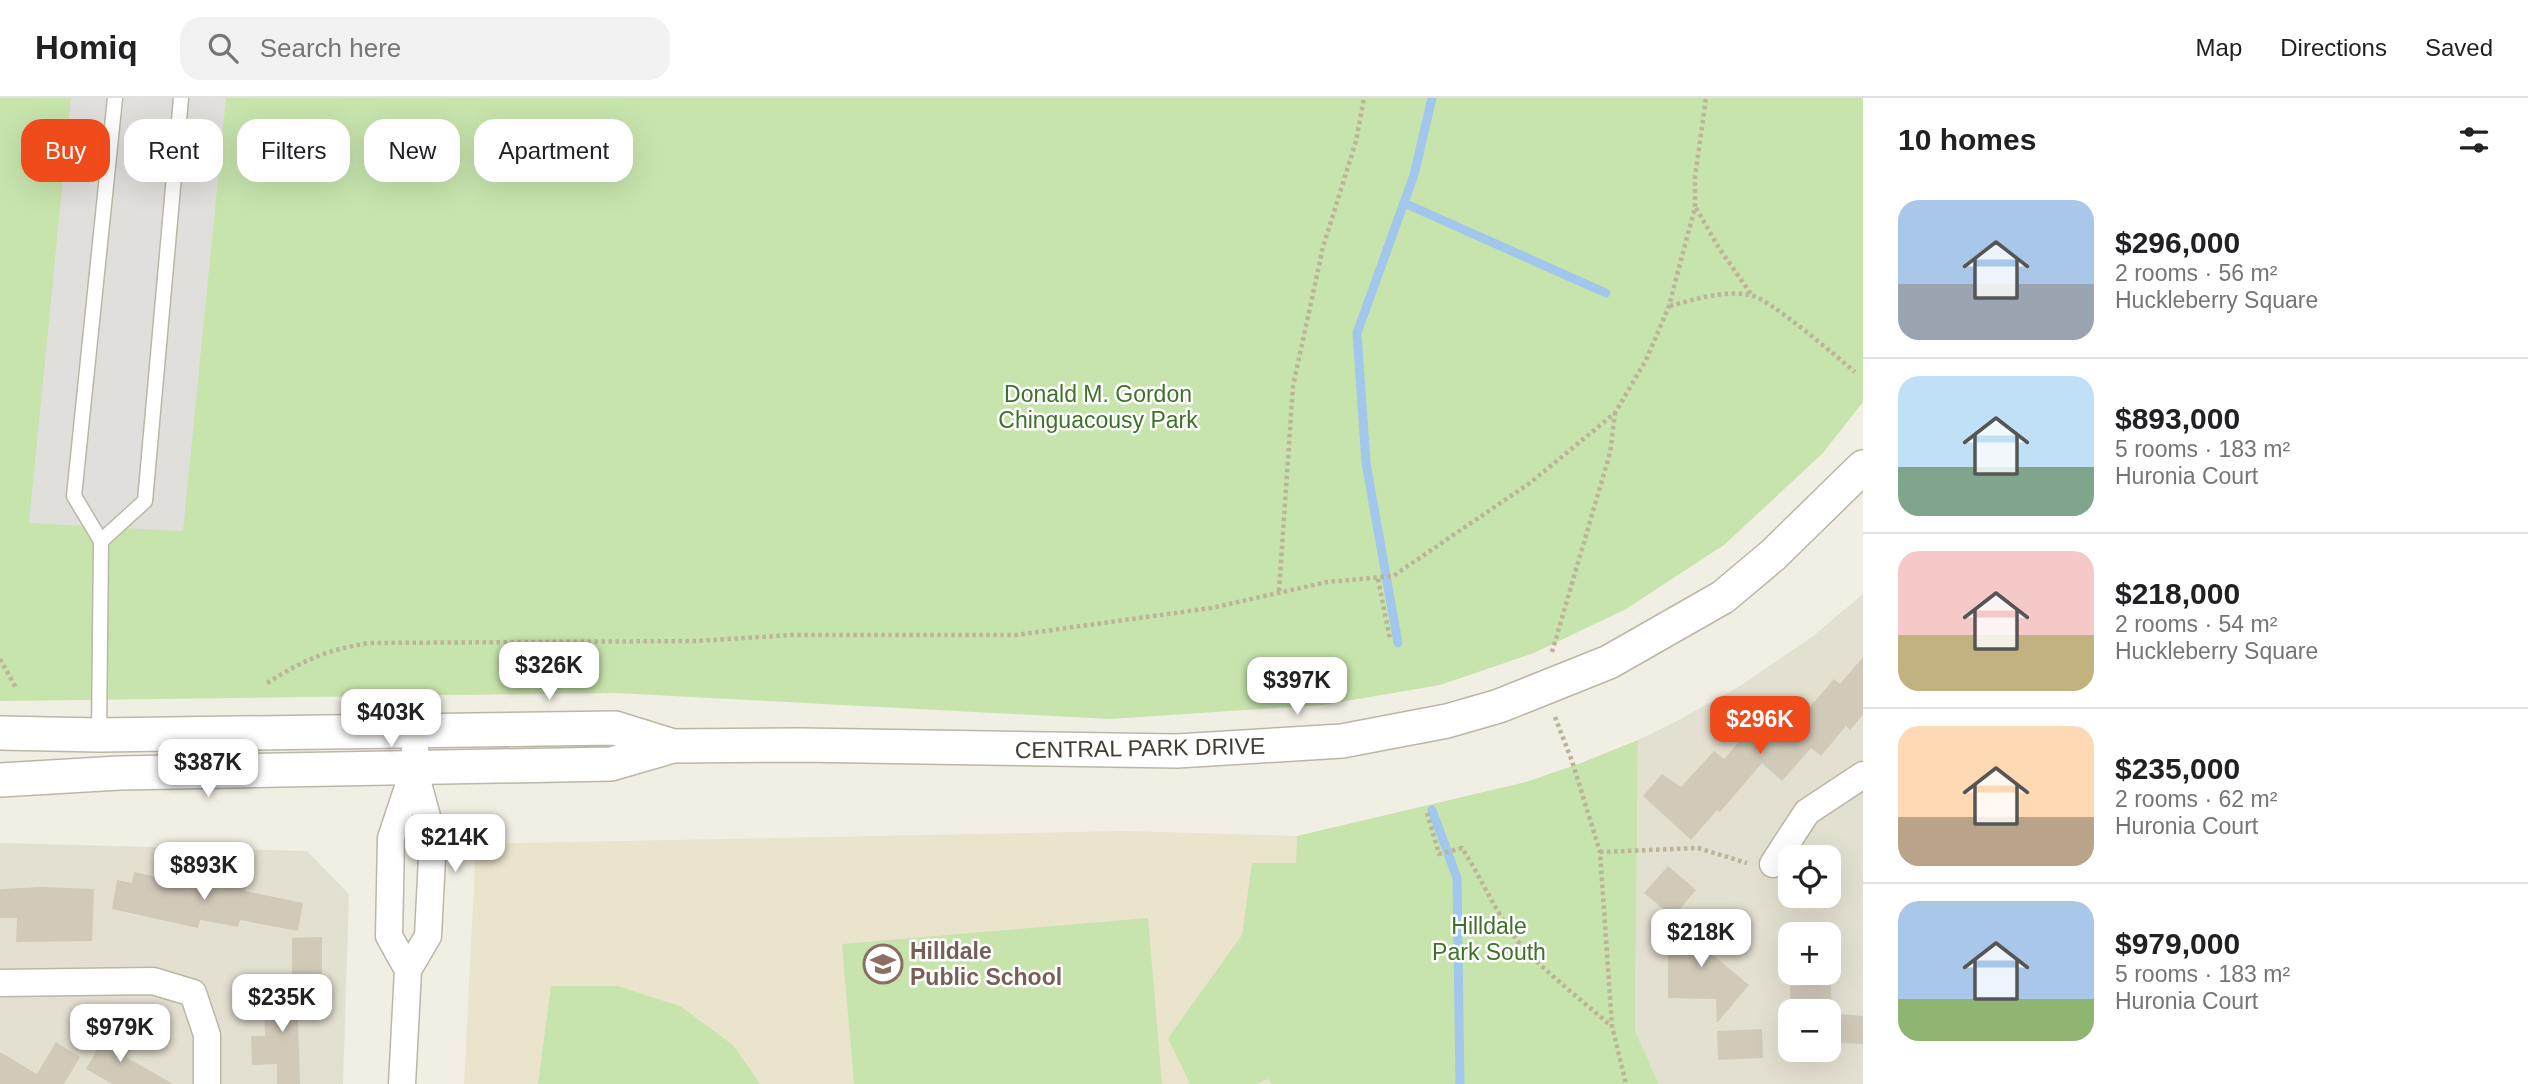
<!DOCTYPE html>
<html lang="en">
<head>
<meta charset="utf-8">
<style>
	body { margin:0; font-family:Helvetica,sans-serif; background:#f2f2f2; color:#202124; height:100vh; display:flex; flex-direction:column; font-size:26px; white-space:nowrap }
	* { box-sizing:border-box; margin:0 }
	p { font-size:23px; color:#757577 }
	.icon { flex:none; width:38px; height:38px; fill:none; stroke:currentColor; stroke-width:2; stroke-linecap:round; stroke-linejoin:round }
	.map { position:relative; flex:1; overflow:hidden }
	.panel { display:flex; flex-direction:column; background:#fff; width:665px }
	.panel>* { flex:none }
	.hud { position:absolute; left:21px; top:21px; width:665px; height:63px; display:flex; gap:14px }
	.controls { position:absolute; left:1778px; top:747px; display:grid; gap:14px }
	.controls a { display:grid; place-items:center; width:63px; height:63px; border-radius:14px; background:#fff; box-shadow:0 7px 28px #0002; font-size:35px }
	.price { position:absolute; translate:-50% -60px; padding:0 16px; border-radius:14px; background:#fff; color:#222; font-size:23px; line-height:46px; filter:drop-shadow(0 2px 4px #0008) }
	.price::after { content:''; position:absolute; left:50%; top:42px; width:21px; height:16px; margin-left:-10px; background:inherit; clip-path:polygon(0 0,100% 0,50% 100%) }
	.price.current { background:#f04c1b; color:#fff }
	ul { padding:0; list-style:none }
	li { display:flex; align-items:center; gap:21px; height:175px; padding:0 35px }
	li+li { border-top:2px solid #e0e0e0 }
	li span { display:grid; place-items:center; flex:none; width:196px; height:140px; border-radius:21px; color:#555 }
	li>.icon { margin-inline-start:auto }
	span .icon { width:84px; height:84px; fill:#fffc; stroke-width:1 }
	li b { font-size:30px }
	h2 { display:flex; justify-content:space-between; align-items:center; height:84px; padding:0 35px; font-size:30px }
	.chip { padding:0 24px; border-radius:21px; background:#fff; box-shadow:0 7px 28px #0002; font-size:24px; line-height:63px }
	.chip.current { background:#f04c1b; color:#fff }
	header { display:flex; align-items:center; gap:42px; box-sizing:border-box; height:98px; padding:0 35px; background:#fff; border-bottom:2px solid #e0e0e0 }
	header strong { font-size:33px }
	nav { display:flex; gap:38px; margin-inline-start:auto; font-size:24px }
	.search { width:490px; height:63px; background:#f2f2f2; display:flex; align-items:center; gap:18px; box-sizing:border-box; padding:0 24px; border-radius:21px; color:#757577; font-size:26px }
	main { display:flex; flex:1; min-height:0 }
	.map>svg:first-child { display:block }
</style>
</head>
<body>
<header>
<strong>Homiq</strong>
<div class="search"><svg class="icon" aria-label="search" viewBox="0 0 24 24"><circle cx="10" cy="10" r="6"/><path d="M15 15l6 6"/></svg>Search here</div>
<nav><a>Map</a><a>Directions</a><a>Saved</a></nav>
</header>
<main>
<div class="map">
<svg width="1863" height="986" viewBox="0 0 1863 986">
	<rect width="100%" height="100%" fill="#f1eee3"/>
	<path fill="#e4e0d1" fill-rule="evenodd" d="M1863,496V986H1659L1635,933L1638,642L1675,624L1740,588L1813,538ZM1790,760H1829V798H1790ZM1790,836H1829V875H1790ZM1790,914H1829V952H1790Z
		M0,745L307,753L349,796L343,986H0Z"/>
	<path fill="#eae4cd" d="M1124,733L1297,738L1295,986H464L476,746Z"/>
	<path fill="#c7e4ad" d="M0,0H1863V304L1822,356L1724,447L1626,511L1534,555L1440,587L1323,607L1110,621L615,595L0,603Z
		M1638,642L1635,933L1659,986H1272L1268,981L1257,986H1190L1168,940L1242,837L1252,765H1296L1297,738L1526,684L1581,665Z
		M1148,820L1162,986H854L842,846Z
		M551,888H617L680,908L733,947L760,986H538Z"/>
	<path fill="#e1dfdc" d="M71,0H226L183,433L29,425Z"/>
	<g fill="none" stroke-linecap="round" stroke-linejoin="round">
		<path stroke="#a1c7ec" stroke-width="9" d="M1404,105L1606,195
			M1398,545L1366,365L1357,235L1414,77L1432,0
			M1432,712L1457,780L1460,986"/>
	</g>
	<path fill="#d2cab9" d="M1863,559V617L1850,632L1846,628L1821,658L1811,650L1782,683L1762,665L1720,714L1717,712L1691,742L1643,698L1662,676L1681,689L1714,653L1724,661L1755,625L1774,641L1803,606L1808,611L1834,581L1840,586Z
		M1668,768L1696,792L1673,819L1644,795Z
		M134,774L178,783L179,779L218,786L220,777L247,782L245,793L303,805L298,833L240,822L238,829L200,822L198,830L112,811L117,782L132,785Z
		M41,789L94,791L92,843L16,844L17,820H0V791Z
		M1693,817L1715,836L1713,838L1722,847L1713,857L1749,887L1717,925L1716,901L1668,900V856L1663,852Z
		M322,839V885H292V840Z
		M1831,886L1832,914H1791L1790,888Z
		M264,893H310L311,921H298L300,986H277V966L252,967L251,938H265Z
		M1840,916L1863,918V946L1841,945Z
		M109,931L134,946L126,959L173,986H112L86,971Z
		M1762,931L1763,960L1718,962L1717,933Z
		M56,944L80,959L64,986H0V954L37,976Z"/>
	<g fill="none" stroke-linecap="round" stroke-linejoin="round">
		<defs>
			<path id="service" d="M115,0L74,398L101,443L145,403L181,0
				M99,637L101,443"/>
			<path id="minor" d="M1773,766L1807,714L1863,677
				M408,872L389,838L391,740L414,671L416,634
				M0,885L153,883L193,895L207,937V986
				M402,986L408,872L428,838L433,740L414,671"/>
			<path id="tertiary" d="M0,635L99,637L615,630L673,648
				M0,682L119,675L611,666L673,648L800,647L1177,653L1342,643L1447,623L1499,608L1609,564L1723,499L1773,457L1863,369"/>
		</defs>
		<use href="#service" stroke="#bcb6a6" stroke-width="17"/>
		<use href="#minor" stroke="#bcb6a6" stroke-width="29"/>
		<use href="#tertiary" stroke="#bcb6a6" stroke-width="36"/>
		<path stroke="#bdb398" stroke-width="4.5" stroke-dasharray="3.5 3.5" stroke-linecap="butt" d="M1696,110L1719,150L1751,196
			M1670,208C1695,201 1724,192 1750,197C1769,200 1837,259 1855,274
			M1378,481L1390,541
			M1279,493L1293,288L1323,149L1356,43L1364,0
			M1552,554L1610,355L1615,315
			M0,561L16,590
			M267,585C304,562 326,552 369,545L696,543L792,537H1016L1211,510L1327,484L1393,478L1530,385L1615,315L1646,262L1669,208L1695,109V79L1706,0
			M1555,619L1572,663L1600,754L1612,928L1626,986
			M1427,715L1439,756L1462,750C1484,784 1500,826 1529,856C1554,881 1584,904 1611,928
			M1600,754L1698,750L1747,765"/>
		<use href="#service" stroke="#fff" stroke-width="14"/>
		<use href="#minor" stroke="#fff" stroke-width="26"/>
		<use href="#tertiary" stroke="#fff" stroke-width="33"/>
	</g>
	<defs>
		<symbol id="school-ring" viewBox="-11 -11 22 22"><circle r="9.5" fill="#fff" stroke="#8d6e63" stroke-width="1.5"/><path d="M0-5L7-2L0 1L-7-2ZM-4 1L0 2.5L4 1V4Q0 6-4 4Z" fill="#8d6e63"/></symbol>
	</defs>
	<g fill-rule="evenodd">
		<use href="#school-ring" x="861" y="844" width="44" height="44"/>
	</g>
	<g text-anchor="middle" stroke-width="5" stroke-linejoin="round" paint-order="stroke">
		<g font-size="23" fill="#3f712a" stroke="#fff">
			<text x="1098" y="304">Donald M. Gordon<tspan x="1098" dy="26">Chinguacousy Park</tspan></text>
			<text x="1489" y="836">Hilldale<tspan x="1489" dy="26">Park South</tspan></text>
		</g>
		<g font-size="23" fill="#423e34" stroke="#fff">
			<text transform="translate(1140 650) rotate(-1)" y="8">CENTRAL PARK DRIVE</text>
		</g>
		<g font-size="23" font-weight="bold" fill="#785e54" stroke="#fff" text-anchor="start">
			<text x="910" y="861">Hilldale<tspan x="910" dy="26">Public School</tspan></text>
		</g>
	</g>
</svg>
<div class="controls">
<a><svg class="icon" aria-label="locate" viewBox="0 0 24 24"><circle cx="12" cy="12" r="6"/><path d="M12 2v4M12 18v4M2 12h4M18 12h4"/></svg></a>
<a>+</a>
<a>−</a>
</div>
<b class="price" style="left:549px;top:604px">$326K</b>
<b class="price" style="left:1297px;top:619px">$397K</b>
<b class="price" style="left:391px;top:651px">$403K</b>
<b class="price current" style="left:1760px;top:658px">$296K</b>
<b class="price" style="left:208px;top:701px">$387K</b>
<b class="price" style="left:455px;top:776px">$214K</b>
<b class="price" style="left:204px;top:804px">$893K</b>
<b class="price" style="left:1701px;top:871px">$218K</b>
<b class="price" style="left:282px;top:936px">$235K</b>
<b class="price" style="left:120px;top:966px">$979K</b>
<div class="hud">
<a class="chip current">Buy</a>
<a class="chip">Rent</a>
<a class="chip">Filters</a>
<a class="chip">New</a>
<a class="chip">Apartment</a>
</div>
</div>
<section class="panel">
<h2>10 homes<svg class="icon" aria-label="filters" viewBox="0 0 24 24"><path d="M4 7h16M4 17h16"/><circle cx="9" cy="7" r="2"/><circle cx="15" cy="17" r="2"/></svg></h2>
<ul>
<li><span style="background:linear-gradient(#a9c7e8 60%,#9aa5b1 0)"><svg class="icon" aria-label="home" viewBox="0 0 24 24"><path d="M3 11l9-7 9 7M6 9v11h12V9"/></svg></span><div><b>$296,000</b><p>2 rooms · 56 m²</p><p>Huckleberry Square</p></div></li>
<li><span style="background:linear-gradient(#bfe0f5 65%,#7fa58c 0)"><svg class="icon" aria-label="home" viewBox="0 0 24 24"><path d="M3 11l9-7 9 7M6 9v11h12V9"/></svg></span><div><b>$893,000</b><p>5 rooms · 183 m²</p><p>Huronia Court</p></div></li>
<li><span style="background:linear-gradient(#f6c9c9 60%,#c2b280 0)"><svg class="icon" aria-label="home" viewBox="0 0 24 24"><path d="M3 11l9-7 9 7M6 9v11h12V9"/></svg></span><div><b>$218,000</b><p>2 rooms · 54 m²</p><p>Huckleberry Square</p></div></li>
<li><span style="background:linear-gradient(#ffd9b3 65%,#b9a48a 0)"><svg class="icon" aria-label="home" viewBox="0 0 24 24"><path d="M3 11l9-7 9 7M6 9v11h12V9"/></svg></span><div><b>$235,000</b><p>2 rooms · 62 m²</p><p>Huronia Court</p></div></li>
<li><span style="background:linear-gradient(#a9c7e8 70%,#8fb573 0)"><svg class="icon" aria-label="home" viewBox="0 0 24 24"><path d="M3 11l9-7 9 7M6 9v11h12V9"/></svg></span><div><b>$979,000</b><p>5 rooms · 183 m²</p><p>Huronia Court</p></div></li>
</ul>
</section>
</main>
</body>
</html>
